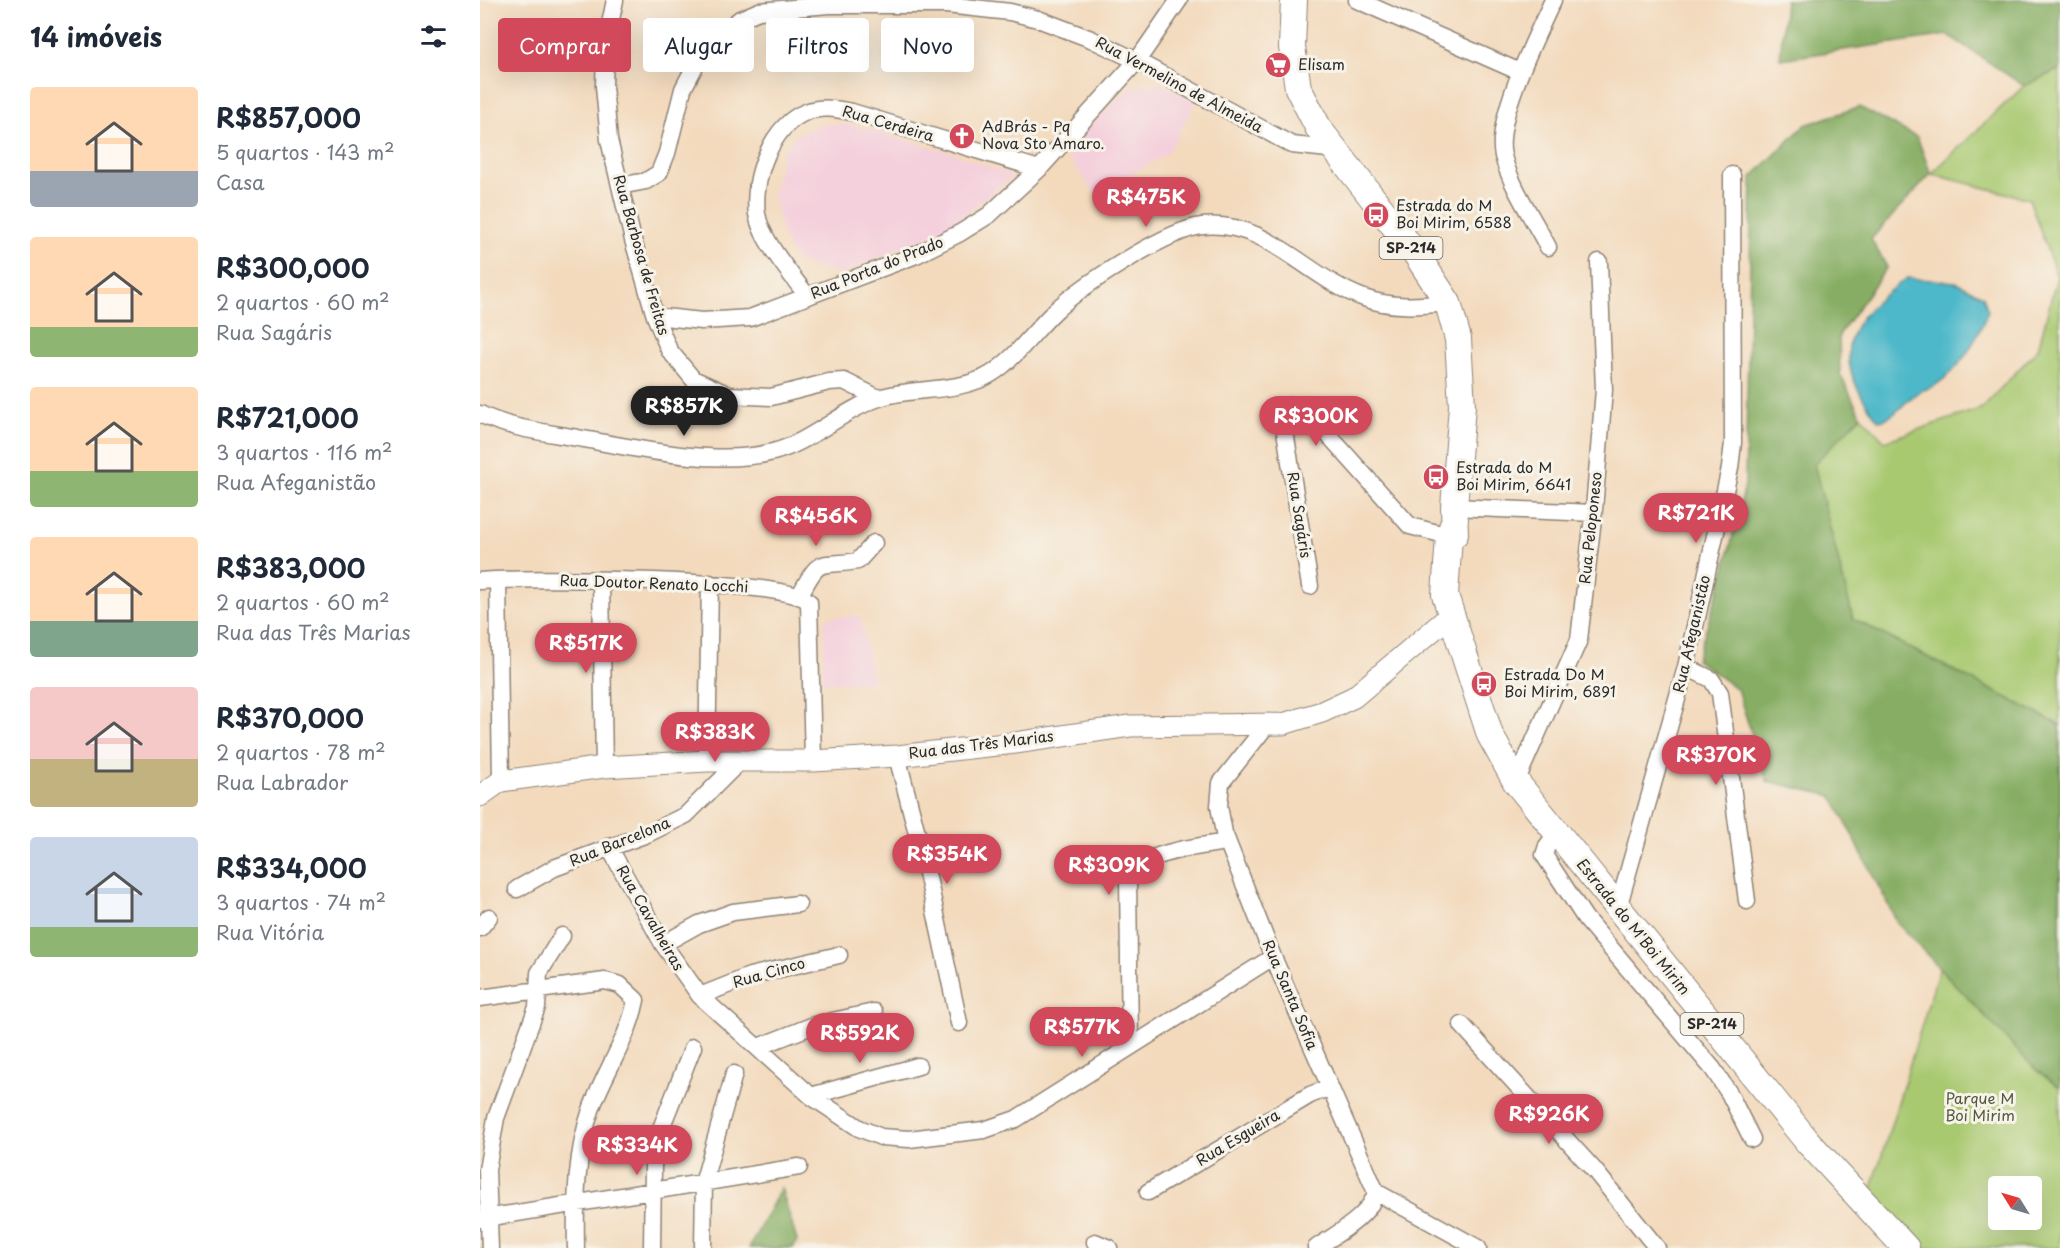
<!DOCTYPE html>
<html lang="pt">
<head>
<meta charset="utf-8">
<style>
	body { margin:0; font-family:"Playpen Sans",sans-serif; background:#f6f6f7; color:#1f2937; height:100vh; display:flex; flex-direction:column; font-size:22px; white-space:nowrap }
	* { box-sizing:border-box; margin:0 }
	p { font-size:20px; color:#747a83 }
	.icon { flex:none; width:33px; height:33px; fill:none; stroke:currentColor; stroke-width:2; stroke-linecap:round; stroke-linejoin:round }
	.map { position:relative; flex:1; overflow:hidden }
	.details { display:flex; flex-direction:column; background:#fff; width:480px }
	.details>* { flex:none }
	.top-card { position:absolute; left:18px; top:18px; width:570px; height:54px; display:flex; gap:12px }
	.needle { width:39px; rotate:307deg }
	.tools { position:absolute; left:1508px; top:1176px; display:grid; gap:12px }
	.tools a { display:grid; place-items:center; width:54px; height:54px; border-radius:6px; background:#fff; box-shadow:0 6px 24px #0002; font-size:30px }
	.price { position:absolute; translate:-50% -51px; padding:0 14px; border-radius:21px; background:#d1495b; color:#fff; font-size:20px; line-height:39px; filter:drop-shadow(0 2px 3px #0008) }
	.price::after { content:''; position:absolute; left:50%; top:36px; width:18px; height:14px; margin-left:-9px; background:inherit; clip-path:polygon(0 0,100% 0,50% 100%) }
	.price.active { background:#222; color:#fff }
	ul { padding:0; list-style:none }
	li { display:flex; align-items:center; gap:18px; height:150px; padding:0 30px }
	li span { display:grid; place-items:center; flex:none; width:168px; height:120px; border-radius:6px; color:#555 }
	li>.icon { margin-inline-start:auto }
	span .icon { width:72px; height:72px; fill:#fffc; stroke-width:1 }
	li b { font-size:26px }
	h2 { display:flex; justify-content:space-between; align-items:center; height:72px; padding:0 30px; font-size:26px }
	.chip { padding:0 21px; border-radius:6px; background:#fff; box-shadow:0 6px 24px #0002; font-size:21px; line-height:54px }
	.chip.active { background:#d1495b; color:#fff }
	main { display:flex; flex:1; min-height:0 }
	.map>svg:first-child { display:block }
</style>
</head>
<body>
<main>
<section class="details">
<h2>14 imóveis<svg class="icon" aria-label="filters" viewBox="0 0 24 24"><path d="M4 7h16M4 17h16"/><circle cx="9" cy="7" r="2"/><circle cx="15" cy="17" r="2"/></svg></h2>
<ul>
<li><span style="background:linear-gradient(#ffd9b3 70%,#9aa5b1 0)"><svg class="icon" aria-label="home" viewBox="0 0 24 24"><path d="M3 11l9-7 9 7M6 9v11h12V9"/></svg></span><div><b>R$857,000</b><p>5 quartos · 143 m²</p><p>Casa</p></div></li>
<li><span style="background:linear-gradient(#ffd9b3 75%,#8fb573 0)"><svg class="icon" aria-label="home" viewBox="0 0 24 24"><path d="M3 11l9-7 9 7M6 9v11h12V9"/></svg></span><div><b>R$300,000</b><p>2 quartos · 60 m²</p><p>Rua Sagáris</p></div></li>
<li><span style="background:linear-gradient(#ffd9b3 70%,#8fb573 0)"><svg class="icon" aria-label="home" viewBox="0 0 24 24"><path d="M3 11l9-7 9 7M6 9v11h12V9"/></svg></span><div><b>R$721,000</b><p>3 quartos · 116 m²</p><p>Rua Afeganistão</p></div></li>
<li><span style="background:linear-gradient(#ffd9b3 70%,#7fa58c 0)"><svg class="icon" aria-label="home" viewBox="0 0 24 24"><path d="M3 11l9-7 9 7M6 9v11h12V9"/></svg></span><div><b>R$383,000</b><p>2 quartos · 60 m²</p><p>Rua das Três Marias</p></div></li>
<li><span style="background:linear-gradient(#f6c9c9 60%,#c2b280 0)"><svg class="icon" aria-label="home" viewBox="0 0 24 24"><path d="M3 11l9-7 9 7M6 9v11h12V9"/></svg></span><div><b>R$370,000</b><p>2 quartos · 78 m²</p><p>Rua Labrador</p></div></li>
<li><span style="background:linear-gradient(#c9d6e8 75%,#8fb573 0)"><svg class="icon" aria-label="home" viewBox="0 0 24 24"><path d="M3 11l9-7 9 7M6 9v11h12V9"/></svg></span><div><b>R$334,000</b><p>3 quartos · 74 m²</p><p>Rua Vitória</p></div></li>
</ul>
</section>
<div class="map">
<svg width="1580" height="1248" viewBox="0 0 1580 1248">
	<rect width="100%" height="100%" fill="#f7f3e8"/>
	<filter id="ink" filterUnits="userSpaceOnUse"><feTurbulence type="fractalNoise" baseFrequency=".0167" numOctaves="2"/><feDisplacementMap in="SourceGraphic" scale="12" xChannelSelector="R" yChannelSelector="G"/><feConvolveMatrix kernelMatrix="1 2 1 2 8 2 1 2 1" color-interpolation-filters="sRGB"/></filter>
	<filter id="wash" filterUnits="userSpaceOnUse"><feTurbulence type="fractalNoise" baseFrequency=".008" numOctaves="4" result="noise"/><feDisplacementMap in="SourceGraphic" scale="24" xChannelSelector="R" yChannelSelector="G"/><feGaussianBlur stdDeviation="1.35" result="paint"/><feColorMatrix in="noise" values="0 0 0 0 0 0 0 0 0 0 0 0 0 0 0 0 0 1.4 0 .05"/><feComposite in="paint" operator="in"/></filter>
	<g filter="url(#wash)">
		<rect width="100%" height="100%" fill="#f3dabd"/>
		<path fill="#f4cfdc" d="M679,83L716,101L688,153L616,195L585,152L635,101L651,88Z
			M367,124L466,151L534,176L462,231L360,274L316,261L303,237L293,195L302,155L315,136L341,125Z
			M380,616L393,682H342L345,618Z"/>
		<path fill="#a9c971" stroke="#6a7a4e" stroke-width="1.5" fill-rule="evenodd" d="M1580,69V1248H1426L1386,1207L1540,705L1373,619L1333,464L1381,416L1405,441L1502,408L1558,349L1577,277L1549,199L1451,174L1544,86ZM1518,1186H1551V1220H1518Z"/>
		<path fill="#86ad63" stroke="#586c47" stroke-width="1.5" d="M1305,0H1580V69L1544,86L1468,35L1300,59Z
			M1379,107L1437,137L1451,174L1391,239L1407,267L1359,335L1360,374L1381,416L1334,464L1373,619L1580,725V1088L1556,1070L1418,924L1352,796L1287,781L1257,689L1216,660L1243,576L1265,485L1272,177L1325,125Z
			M301,1188L317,1241L313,1248H269Z"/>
		<path fill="#4db8c9" stroke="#3c727a" stroke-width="1.5" d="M1427,278L1476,282L1503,296L1508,311C1498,337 1482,368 1457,384C1451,389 1442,389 1436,394C1422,403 1415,419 1398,420C1348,355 1364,322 1427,278Z"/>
	</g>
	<g filter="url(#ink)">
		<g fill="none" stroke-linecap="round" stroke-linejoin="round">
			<defs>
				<path id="minor" d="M135,0L125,48L124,86L129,140L153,240L175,316L189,350L213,379L249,395L291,397L349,382L364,381L398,398
					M877,0L1040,72
					M140,186L166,181L179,173L187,153L203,89L216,64L243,32L260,19L279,11L349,5H466L530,12L558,19L611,39L657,61L812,145L857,150
					M1068,247C1053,218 1031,187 1023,156C1014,119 1057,35 1073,0
					M327,296C312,275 281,240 277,214C272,179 291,126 326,112C341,106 357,109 372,112L559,169
					M175,316L222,321L270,318L436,255L480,233L509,215L559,169L657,61L699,0
					M0,414C30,429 65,432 98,438C154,448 238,467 293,452C332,442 363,409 402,397C436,387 480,393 511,374C536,358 554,331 575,311C601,286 687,230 722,226C787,219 827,278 884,298C911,308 939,306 968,303
					M974,507L1114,513
					M18,580L21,781
					M0,581C43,577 310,578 329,602L333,761
					M121,581L124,767
					M830,586L804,425V416L810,406L826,410L930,526L969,536
					M320,595C341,554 338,568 378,561L394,543
					M1206,667L1231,679L1240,693L1267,901
					M786,726L741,783L739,806L744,833L793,957L896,1192C890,1217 856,1234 836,1248
					M417,756L446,868L479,1023
					M227,761L230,583
					M1036,782L1099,640L1114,509L1124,390L1119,262
					M1076,834L1067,846L1064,855L1105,918L1233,1069L1249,1093L1272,1139
					M129,847L183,944L220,996L331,1096L379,1128L401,1137L429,1139L504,1130L536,1119L793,957
					M37,889L74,868L167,834L206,815L261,760
					M1138,908L1206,667L1250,468L1253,443L1252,175
					M0,928L9,917
					M183,944L219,924L253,912L318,904
					M220,996L270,976L359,955
					M0,998L125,981L140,985L156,1000C149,1037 125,1072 112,1107C96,1151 95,1202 96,1248
					M982,1025L1115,1171L1177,1248
					M650,1045L648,878C662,851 719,847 746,842
					M278,1047L334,1025L394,1012
					M331,1096L438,1066
					M668,1192L830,1095L850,1087
					M896,1192L998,1248
					M0,1219L319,1167
					M615,1242L629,1248
					M10,1248L7,1170L16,1118L57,1007L59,973L82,936
					M172,1248L173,1166L180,1131L213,1047
					M223,1248L224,1180L254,1074"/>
				<path id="tertiary" d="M0,796L21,781L124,767L227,761H333L417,756L535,743L650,726L803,724L842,712L874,697L972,614"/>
				<path id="primary" d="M814,0L812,47L818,88L839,129L936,254L968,303L978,339L982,406L974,507L975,534
					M975,519L969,536L965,595L1010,735L1036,782L1328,1142L1426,1248"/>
			</defs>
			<use href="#minor" stroke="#8f8274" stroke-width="19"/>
			<use href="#tertiary" stroke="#8f8274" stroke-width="23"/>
			<use href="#primary" stroke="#8f8274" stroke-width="28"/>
			<use href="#minor" stroke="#fff" stroke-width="16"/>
			<use href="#tertiary" stroke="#fff" stroke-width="21"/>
			<use href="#primary" stroke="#fff" stroke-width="26"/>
		</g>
	</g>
	<defs>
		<symbol id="supermarket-disc" viewBox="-11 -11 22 22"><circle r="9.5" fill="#d1495b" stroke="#f7f3e8"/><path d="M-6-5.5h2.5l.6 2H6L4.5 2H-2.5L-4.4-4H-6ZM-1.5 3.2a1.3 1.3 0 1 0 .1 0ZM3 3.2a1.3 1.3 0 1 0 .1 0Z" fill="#fff"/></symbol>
		<symbol id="church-disc" viewBox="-11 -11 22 22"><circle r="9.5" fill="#d1495b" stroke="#f7f3e8"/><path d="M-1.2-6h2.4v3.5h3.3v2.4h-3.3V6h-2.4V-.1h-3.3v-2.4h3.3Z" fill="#fff"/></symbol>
		<symbol id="bus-disc" viewBox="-11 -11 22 22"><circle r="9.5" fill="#d1495b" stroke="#f7f3e8"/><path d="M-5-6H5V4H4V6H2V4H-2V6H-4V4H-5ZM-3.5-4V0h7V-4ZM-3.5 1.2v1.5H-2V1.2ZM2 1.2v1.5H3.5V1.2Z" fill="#fff"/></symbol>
	</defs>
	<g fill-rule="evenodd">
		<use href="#supermarket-disc" x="783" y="50" width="30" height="30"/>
		<use href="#church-disc" x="467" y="121" width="30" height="30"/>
		<use href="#bus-disc" x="881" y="200" width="30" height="30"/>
		<use href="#bus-disc" x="941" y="462" width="30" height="30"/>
		<use href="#bus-disc" x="989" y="669" width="30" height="30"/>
	</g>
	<g text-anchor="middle" stroke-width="6" stroke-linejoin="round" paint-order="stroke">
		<g fill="#f7f3e8" stroke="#686764" stroke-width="1.5">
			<rect x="899.5" y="237" width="63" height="22" rx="4.5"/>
			<rect x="1200.5" y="1013" width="63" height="22" rx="4.5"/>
		</g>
		<g font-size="14" font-weight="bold" fill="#2b2b2b">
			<text x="931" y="253">SP-214</text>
			<text x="1232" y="1029">SP-214</text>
		</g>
		<g font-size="15" fill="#2b2b2b" stroke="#f7f3e8" text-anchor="start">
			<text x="818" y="70">Elisam</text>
			<text x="502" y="132">AdBrás - Pq<tspan x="502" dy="17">Nova Sto Amaro.</tspan></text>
			<text x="916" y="211">Estrada do M<tspan x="916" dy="17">Boi Mirim, 6588</tspan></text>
			<text x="976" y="473">Estrada do M<tspan x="976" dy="17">Boi Mirim, 6641</tspan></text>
			<text x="1024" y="680">Estrada Do M<tspan x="1024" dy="17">Boi Mirim, 6891</tspan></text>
		</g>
		<g font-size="15" fill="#2b2b2b" stroke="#f7f3e8">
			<text transform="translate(699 85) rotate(28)" y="5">Rua Vermelino de Almeida</text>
			<text transform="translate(408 124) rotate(16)" y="5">Rua Cerdeira</text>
			<text transform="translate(161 255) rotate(74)" y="5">Rua Barbosa de Freitas</text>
			<text transform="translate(397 268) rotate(-22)" y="5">Rua Porta do Prado</text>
			<text transform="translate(819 515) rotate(81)" y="5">Rua Sagáris</text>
			<text transform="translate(1111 528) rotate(-84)" y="5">Rua Peloponeso</text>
			<text transform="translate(174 584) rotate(2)" y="5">Rua Doutor Renato Locchi</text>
			<text transform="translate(1212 634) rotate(-77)" y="5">Rua Afeganistão</text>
			<text transform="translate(501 745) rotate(-7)" y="5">Rua das Três Marias</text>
			<text transform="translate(140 842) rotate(-22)" y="5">Rua Barcelona</text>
			<text transform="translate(170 918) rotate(60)" y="5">Rua Cavalheiras</text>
			<text transform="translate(1153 927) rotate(51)" y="5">Estrada do M'Boi Mirim</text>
			<text transform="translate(289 973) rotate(-16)" y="5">Rua Cinco</text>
			<text transform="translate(810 995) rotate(67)" y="5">Rua Santa Sofia</text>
			<text transform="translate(758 1138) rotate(-31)" y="5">Rua Esgueira</text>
		</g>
		<g font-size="15" fill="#515a40" stroke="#f7f3e8">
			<text x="1500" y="1104">Parque M<tspan x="1500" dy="17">Boi Mirim</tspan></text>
		</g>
	</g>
</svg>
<div class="tools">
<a><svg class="needle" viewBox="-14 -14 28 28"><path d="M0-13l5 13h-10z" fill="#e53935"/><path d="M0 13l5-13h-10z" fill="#747a83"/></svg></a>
</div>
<b class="price" style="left:666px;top:228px">R$475K</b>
<b class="price active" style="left:204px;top:437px">R$857K</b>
<b class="price" style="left:836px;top:447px">R$300K</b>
<b class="price" style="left:1216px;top:544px">R$721K</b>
<b class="price" style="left:336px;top:547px">R$456K</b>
<b class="price" style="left:106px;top:674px">R$517K</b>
<b class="price" style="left:235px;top:763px">R$383K</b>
<b class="price" style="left:1236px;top:786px">R$370K</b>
<b class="price" style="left:467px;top:885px">R$354K</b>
<b class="price" style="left:629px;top:896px">R$309K</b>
<b class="price" style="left:602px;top:1058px">R$577K</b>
<b class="price" style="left:380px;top:1064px">R$592K</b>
<b class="price" style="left:1069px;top:1145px">R$926K</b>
<b class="price" style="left:157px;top:1176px">R$334K</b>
<div class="top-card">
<a class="chip active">Comprar</a>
<a class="chip">Alugar</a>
<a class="chip">Filtros</a>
<a class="chip">Novo</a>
</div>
</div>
</main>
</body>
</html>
